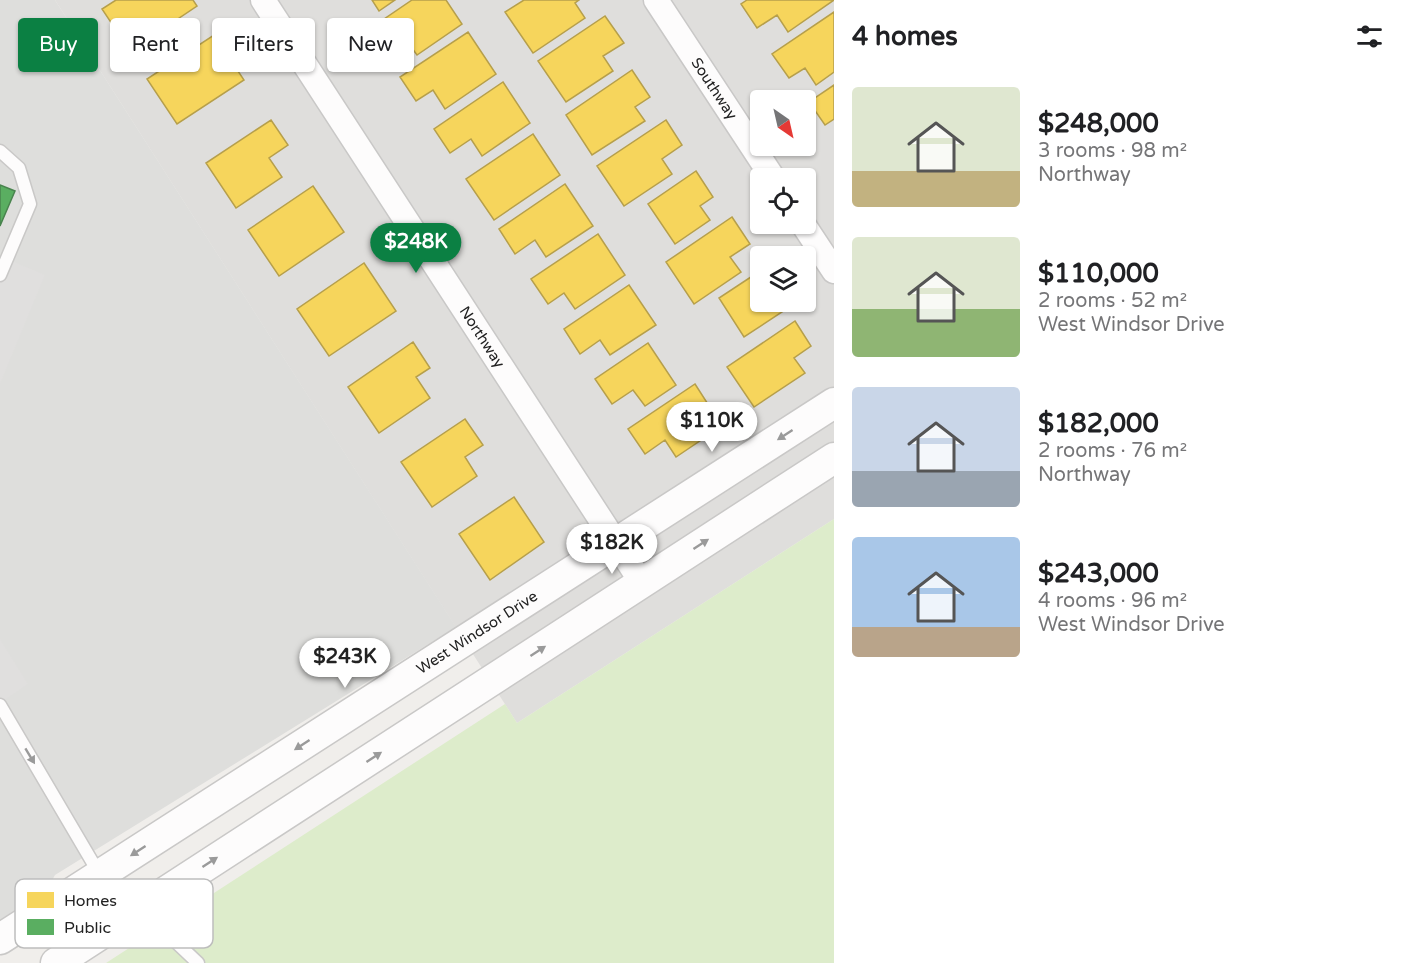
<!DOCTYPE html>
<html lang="en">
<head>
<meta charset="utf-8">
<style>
	body { margin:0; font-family:"Varela Round",sans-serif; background:#f6f6f6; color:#202124; height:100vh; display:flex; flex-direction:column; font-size:22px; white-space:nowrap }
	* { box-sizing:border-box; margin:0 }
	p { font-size:20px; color:#757577 }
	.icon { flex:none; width:33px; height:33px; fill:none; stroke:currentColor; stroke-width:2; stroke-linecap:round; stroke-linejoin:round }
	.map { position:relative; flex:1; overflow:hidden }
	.sheet { display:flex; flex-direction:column; background:#fff; width:570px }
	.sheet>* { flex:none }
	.banner { position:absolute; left:18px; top:18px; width:570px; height:54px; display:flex; gap:12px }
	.needle { width:39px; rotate:146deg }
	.fabs { position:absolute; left:750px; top:90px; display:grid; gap:12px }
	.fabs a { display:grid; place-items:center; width:66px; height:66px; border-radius:6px; background:#fff; box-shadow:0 2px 4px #0004; font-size:30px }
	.price { position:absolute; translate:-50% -51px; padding:0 14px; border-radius:21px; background:#fff; color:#222; font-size:20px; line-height:39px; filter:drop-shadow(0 2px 3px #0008) }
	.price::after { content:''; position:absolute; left:50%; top:36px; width:18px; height:14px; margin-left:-9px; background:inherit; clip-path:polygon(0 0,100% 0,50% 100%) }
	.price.current { background:#0b8043; color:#fff }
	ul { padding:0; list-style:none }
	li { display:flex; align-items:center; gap:18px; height:150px; padding:0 18px }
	li span { display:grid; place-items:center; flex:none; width:168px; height:120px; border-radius:6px; color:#555 }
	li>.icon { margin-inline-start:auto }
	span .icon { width:72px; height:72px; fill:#fffc; stroke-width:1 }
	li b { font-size:26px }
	h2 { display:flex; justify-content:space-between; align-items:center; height:72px; padding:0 18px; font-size:26px }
	.chip { padding:0 21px; border-radius:6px; background:#fff; box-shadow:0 2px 4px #0004; font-size:21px; line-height:54px }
	.chip.current { background:#0b8043; color:#fff }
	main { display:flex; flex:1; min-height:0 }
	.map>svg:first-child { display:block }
</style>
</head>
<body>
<main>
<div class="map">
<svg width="834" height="963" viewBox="0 0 834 963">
	<rect width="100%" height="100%" fill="#f0eeeb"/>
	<path fill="#dfdedc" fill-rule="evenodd" d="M55,0H834V519L517,723ZM760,100H806V146H760ZM760,178H806V224H760ZM760,256H806V302H760Z"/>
	<path fill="#dededc" d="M0,0H55L456,627L55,875L42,898L0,924Z"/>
	<path fill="#ddeccb" d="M834,519V963H106L505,704L517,723Z"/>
	<path fill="#e0dfde" d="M7,259L45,275L0,384V275Z
		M0,639L28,684L0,703Z"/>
	<path fill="#f6d55c" stroke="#b69f4b" stroke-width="1.5" d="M116,0H193L197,6L130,51L102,9Z
		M372,0H395L379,11Z
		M412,0H446L462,24L417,55L406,40L385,54L368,30Z
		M524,0H579L575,3L585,18L533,53L505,12Z
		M747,0H834L788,32L777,15L757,28L741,4Z
		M834,12V72L816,85L805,68L789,78L772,54Z
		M605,16L624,43L603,56L613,71L566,102L538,61Z
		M468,32L496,74L445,109L433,90L416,101L400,77Z
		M214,35L244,80L177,124L147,79Z
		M632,70L650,97L635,107L645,121L592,155L566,115Z
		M503,82L530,123L482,156L471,139L450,153L434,129Z
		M834,85V119L825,125L809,102Z
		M271,120L288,145L269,158L282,177L236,208L206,163Z
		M666,120L682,145L662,159L672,174L624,206L597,166Z
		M533,134L560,175L494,220L466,179Z
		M696,171L713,197L700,206L710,220L675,244L648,204Z
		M565,184L593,226L546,257L535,240L515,254L499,229Z
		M313,186L344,232L279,276L248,230Z
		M732,217L750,244L730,257L741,272L694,304L666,262Z
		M598,234L625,275L575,309L564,293L548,304L531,279Z
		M364,263L396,311L329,356L297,309Z
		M760,271V302H788L791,306L744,337L719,298Z
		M629,285L656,325L610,355L600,340L580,354L564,329Z
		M795,321L811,346L794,358L805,373L754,407L727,367Z
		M413,342L430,368L416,377L430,398L379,433L348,387Z
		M648,343L676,385L645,406L633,390L612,404L595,379Z
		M695,384L722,426L676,457L665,440L645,454L628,429Z
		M465,419L483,445L465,457L477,476L432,507L401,462Z
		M514,497L544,542L490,580L459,534Z"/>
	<path fill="#5aae61" stroke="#49844e" stroke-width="1.5" d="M0,185L15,191L0,226Z"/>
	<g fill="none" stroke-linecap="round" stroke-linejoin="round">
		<defs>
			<path id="service" d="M0,151L19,168L30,204L0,275
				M0,705L100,875L140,908L198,963"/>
			<g id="minor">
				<path id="s1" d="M263,0L642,583"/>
				<path id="s2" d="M656,0L773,178"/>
				<path d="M803,224L834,271"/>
			</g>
			<g id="tertiary">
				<path id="s3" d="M0,939L834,403"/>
				<path d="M56,963L834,458"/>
			</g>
		</defs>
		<use href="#service" stroke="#c9c8c7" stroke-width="15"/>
		<use href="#minor" stroke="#c9c8c7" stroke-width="27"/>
		<use href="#tertiary" stroke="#c9c8c7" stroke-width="33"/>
		<use href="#service" stroke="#fdfcfc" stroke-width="12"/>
		<use href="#minor" stroke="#fdfcfc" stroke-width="24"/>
		<use href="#tertiary" stroke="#fdfcfc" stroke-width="30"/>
	</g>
	<defs><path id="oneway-solid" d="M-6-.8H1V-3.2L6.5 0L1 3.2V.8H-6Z" transform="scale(1.5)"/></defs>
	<g fill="#9a9a9a">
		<use href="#oneway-solid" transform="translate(785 435) rotate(147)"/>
		<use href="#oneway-solid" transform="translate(701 544) rotate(-33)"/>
		<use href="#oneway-solid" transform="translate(538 651) rotate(-33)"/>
		<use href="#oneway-solid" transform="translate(302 745) rotate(147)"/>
		<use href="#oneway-solid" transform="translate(30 756) rotate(59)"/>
		<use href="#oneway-solid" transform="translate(374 757) rotate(-33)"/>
		<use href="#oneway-solid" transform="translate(138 851) rotate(147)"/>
		<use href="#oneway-solid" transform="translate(210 862) rotate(-33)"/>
	</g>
	<g text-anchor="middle" stroke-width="6" stroke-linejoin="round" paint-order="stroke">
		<g font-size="15" fill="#222" stroke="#fff">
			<text dy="5" stroke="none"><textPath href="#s2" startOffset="106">Southway</textPath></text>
			<text dy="5" stroke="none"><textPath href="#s1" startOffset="402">Northway</textPath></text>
			<text dy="5" stroke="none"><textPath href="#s3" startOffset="567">West Windsor Drive</textPath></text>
		</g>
	</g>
	<rect x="15" y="879" width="198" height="69" rx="9" fill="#fff" stroke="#bdbdbd" stroke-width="1.5"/>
	<rect x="27" y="892" width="27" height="16" fill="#f6d55c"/>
	<rect x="27" y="919" width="27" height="16" fill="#5aae61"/>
	<g font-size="16" fill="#222">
		<text x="64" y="906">Homes</text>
		<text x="64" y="933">Public</text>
	</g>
</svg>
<div class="fabs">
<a><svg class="needle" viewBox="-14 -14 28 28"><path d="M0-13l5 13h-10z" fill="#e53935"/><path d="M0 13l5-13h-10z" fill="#757577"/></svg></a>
<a><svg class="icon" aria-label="locate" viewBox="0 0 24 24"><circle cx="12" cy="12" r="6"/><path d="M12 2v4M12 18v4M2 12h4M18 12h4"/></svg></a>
<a><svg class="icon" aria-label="layers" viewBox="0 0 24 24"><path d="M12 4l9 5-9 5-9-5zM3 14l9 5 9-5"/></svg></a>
</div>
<b class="price current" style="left:416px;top:274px">$248K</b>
<b class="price" style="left:712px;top:453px">$110K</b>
<b class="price" style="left:612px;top:575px">$182K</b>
<b class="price" style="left:345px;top:689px">$243K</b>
<div class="banner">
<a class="chip current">Buy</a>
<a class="chip">Rent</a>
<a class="chip">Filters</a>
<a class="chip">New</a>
</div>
</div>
<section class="sheet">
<h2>4 homes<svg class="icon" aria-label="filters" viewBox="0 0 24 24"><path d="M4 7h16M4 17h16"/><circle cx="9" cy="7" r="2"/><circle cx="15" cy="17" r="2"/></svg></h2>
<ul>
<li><span style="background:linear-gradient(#dfe7d0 70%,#c2b280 0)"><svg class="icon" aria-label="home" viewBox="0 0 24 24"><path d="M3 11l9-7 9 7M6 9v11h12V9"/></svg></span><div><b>$248,000</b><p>3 rooms · 98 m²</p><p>Northway</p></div></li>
<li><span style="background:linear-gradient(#dfe7d0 60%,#8fb573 0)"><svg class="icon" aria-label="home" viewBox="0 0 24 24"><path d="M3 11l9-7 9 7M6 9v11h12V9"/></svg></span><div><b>$110,000</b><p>2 rooms · 52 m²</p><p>West Windsor Drive</p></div></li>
<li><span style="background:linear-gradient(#c9d6e8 70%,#9aa5b1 0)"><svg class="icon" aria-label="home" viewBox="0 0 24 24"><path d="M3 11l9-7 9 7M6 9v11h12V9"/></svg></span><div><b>$182,000</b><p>2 rooms · 76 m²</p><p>Northway</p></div></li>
<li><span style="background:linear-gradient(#a9c7e8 75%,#b9a48a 0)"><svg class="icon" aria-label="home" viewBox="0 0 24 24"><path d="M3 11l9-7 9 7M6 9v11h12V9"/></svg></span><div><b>$243,000</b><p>4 rooms · 96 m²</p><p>West Windsor Drive</p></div></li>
</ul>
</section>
</main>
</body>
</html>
